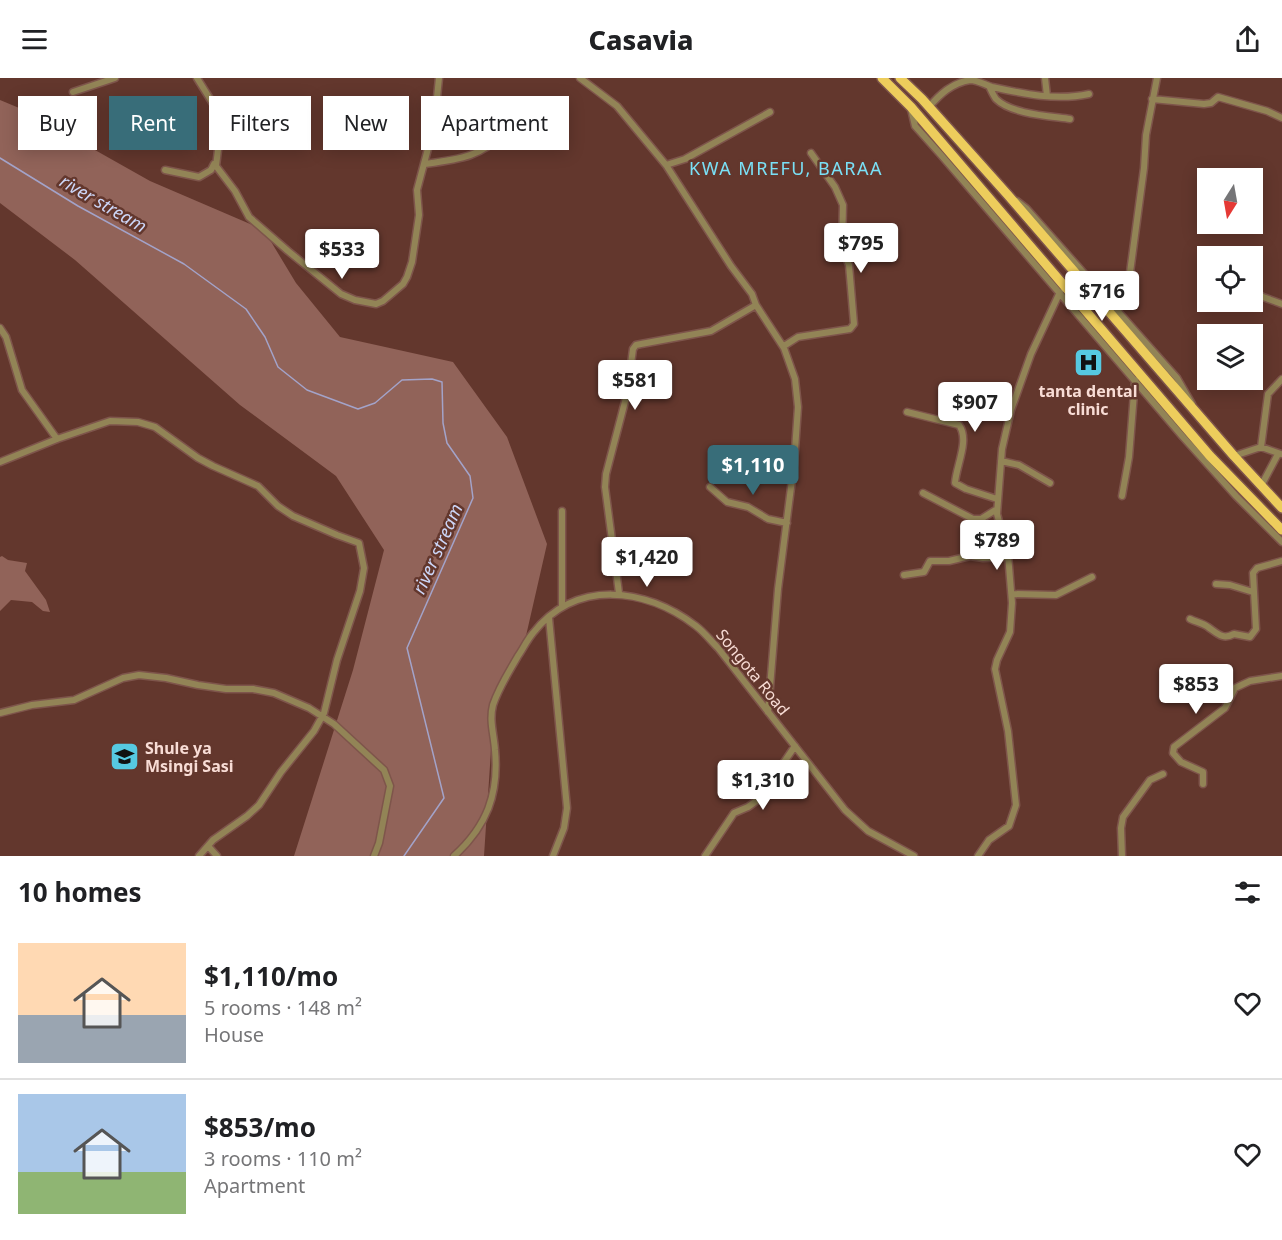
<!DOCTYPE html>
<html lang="en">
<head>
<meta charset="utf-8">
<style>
	body { margin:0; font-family:"Noto Sans",sans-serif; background:#f6f6f6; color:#202124; height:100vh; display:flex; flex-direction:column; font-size:22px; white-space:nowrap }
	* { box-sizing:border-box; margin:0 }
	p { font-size:20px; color:#757577 }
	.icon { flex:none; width:33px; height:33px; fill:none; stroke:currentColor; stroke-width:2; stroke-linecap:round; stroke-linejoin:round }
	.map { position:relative; height:778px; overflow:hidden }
	.drawer { display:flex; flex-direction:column; background:#fff; flex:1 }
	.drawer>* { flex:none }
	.hud { position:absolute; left:18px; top:18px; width:600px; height:54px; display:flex; gap:12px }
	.needle { width:39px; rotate:191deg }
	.controls { position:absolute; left:1197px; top:90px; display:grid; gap:12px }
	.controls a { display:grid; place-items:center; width:66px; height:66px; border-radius:0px; background:#fff; box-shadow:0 3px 15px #0003; font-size:30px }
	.price { position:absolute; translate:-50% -51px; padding:0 14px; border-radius:6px; background:#fff; color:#222; font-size:20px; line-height:39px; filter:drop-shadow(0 2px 3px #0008) }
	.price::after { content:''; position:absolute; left:50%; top:36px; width:18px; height:14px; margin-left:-9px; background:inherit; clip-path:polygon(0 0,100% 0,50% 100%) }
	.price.on { background:#386d79; color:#fff }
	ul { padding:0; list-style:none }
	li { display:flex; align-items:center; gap:18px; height:150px; padding:0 18px }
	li+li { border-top:2px solid #e0e0e0 }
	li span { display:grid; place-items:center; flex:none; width:168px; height:120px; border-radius:0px; color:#555 }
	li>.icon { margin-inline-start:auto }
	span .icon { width:72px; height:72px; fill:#fffc; stroke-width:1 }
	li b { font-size:26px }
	h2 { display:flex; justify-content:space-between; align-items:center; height:72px; padding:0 18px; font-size:26px }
	.pill { padding:0 21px; border-radius:0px; background:#fff; box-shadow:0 3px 15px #0003; font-size:21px; line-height:54px }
	.pill.on { background:#386d79; color:#fff }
	header { display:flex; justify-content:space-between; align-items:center; height:78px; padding:0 18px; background:#fff; font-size:27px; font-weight:800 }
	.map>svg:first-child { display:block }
</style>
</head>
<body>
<header><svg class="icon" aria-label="menu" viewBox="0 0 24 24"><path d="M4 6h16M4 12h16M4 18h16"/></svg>Casavia<svg class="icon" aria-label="share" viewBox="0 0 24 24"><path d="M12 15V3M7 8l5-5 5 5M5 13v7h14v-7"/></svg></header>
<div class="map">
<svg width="1282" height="778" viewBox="0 0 1282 778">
	<rect width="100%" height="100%" fill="#63372d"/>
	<path fill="#916359" d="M0,22L24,32L150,103L264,152L296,205L340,259L453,284L507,359L547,466L523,571L494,627L484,778H294L353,592L384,472L336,398L240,327L75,182L0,125Z
		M2,478L8,482L27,485L25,493L46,522L50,534L43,533L32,524L11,522L0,533V479Z"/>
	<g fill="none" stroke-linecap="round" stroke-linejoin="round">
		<path stroke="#a3a3c9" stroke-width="1.5" d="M0,80L78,128L184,186L246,231L265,259L278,289L307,312L358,331L375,325L402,302L432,301L442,304L443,345L447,365L470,398L473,420L407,570L444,720L404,778"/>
		<defs>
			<path id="minor" d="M197,0L222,40L216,88L235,113L249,139L288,173L341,216L355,222L376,226L383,223L403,206L407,199L412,184L419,137L417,112L434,48L439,0
				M580,0L617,28L666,87L731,188L752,216L756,227L784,270L795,301L798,329L794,386L778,511L768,634
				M1045,0L1047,18
				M989,8C991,12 993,17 996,21C1011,36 1049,38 1070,41
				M73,14L115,0
				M1152,21L1204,26L1211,25L1218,19L1267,33L1282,40
				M929,29C940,16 952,5 970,2C978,2 985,7 992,9C1024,16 1057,23 1089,16
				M911,31L915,48L941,77L1183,359L1236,418L1282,464
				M425,86C462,81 479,79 508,53
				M666,87L685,81L770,34
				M165,92L199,99L211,92L214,86
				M1017,123L1026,130L1177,300L1192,326
				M1252,212L1263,219L1282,226
				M1117,235L1126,216L1129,202L1144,90L1146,57L1157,0
				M0,250L6,259L22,312L57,361
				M784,268L798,259L850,251L854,246L849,187L842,170L843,127L835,109L811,75
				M907,334L959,347C970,362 956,388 955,405L966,411L997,421
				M1261,369L1281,376
				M1234,378L1261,369L1268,316L1282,301
				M1001,383L1019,387L1050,405
				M0,384L57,361L110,343L138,344L155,349L198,380L213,388L258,408L278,428L293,438L337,457L359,465L364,490L360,513L337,582L324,635L314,653L281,694L259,727L247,738L213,762L199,778
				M1261,408L1278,376
				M710,409L727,424L748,429L768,441L787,445
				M923,415L973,441H981L997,431
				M1122,418L1129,379L1135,302
				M562,433V529
				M904,497L924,494L930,483H949L970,478L983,480L1008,479
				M1216,506L1230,507L1253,514
				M619,515L605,409L606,396L627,316L633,271L636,267L641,266L711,253L756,227
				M1012,516L1056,517L1092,499
				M549,540L567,730L564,750L553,778
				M1190,541C1196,544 1203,545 1208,549C1218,556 1223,562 1234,556L1250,559L1256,551L1253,495L1257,490L1282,483
				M0,635L32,627L74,622L123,600L139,597L166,600L198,607L226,611H253L274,615L309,630L334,646L384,692L390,708L379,765L374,778
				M1203,706V694L1181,684L1173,675L1174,669L1225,630L1235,610L1250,603L1282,598
				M208,768L217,778
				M454,778C487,748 499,716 495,672C494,656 489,643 493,627C499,609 509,594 518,578C523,571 527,562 533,555C576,501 645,509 696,548C704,554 711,563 718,570L845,732L868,753L914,778
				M705,778L734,735L748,729L759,721L795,668
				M978,778L989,762L1009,748L1016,727L1008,653L995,591L997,582L1010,554L1012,525L1008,476L997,436L1002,371L1011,332L1031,276L1060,214
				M1122,778L1121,750L1123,739L1150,702L1163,696"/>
			<path id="trunk" d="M882,0L911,29L1210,378L1282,452
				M900,0L922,21L1007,116L1234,378L1282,430"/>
		</defs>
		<use href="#minor" stroke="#7e554b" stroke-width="9"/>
		<use href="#trunk" stroke="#7e554b" stroke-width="12"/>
		<use href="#minor" stroke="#928456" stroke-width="6"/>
		<use href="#trunk" stroke="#edcd5c" stroke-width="9"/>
	</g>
	<defs>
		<symbol id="hospital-square" viewBox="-11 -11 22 22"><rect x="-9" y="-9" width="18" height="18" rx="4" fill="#56c9e1" stroke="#63372d"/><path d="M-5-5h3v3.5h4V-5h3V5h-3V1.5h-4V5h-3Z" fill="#111"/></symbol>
		<symbol id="school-square" viewBox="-11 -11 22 22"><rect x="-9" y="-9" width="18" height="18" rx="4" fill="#56c9e1" stroke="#63372d"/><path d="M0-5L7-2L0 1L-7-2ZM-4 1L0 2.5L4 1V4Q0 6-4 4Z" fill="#111"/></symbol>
	</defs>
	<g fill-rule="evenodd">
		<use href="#hospital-square" x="1072" y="268" width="33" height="33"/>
		<use href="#school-square" x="108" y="662" width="33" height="33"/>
	</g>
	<g text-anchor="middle" stroke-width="5" stroke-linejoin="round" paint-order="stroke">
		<g font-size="16" font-weight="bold" fill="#f8dcd5" stroke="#63372d">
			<text x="1088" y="319">tanta dental<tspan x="1088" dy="18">clinic</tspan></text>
			<text x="145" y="676" text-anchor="start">Shule ya<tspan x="145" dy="18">Msingi Sasi</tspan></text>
		</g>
		<g font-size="16" fill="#f8dcd5" stroke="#63372d">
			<text transform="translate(753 594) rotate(51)" y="6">Songota Road</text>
		</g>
		<g font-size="18" letter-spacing="1.5" fill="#7ae0f6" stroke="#63372d">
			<text x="786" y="97">KWA MREFU, BARAA</text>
		</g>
		<g font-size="18" font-style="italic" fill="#cdd6f7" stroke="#63372d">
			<text transform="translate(103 126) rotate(30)" y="6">river stream</text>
			<text transform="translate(438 471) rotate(-66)" y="6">river stream</text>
		</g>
	</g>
</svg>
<div class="controls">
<a><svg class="needle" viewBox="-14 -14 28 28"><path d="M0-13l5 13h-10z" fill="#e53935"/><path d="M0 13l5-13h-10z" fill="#757577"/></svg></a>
<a><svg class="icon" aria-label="locate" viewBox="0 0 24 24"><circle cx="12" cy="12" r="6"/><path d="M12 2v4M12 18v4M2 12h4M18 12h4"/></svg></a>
<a><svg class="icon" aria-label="layers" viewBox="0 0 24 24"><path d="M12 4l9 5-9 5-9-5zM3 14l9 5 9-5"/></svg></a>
</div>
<b class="price" style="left:861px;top:196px">$795</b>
<b class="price" style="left:342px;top:202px">$533</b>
<b class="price" style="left:1102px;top:244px">$716</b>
<b class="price" style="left:635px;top:333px">$581</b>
<b class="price" style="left:975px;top:355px">$907</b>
<b class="price on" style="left:753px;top:418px">$1,110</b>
<b class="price" style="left:997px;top:493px">$789</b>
<b class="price" style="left:647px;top:510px">$1,420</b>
<b class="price" style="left:1196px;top:637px">$853</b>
<b class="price" style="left:763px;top:733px">$1,310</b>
<div class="hud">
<a class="pill">Buy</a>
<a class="pill on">Rent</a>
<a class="pill">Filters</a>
<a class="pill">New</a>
<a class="pill">Apartment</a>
</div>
</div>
<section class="drawer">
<h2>10 homes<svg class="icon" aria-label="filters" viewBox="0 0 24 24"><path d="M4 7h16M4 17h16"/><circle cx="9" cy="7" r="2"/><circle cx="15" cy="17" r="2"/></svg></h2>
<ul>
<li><span style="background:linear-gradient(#ffd9b3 60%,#9aa5b1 0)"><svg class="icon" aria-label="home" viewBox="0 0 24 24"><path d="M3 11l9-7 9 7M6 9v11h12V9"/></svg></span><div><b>$1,110/mo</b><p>5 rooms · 148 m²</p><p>House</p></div><svg class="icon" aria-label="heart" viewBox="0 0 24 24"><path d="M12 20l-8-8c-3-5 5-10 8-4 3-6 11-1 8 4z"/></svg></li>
<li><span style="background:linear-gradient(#a9c7e8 65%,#8fb573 0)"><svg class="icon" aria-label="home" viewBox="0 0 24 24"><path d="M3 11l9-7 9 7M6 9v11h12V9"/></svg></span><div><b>$853/mo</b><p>3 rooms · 110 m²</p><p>Apartment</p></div><svg class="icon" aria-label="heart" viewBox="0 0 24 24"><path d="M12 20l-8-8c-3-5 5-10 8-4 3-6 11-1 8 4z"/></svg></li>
</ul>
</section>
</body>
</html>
